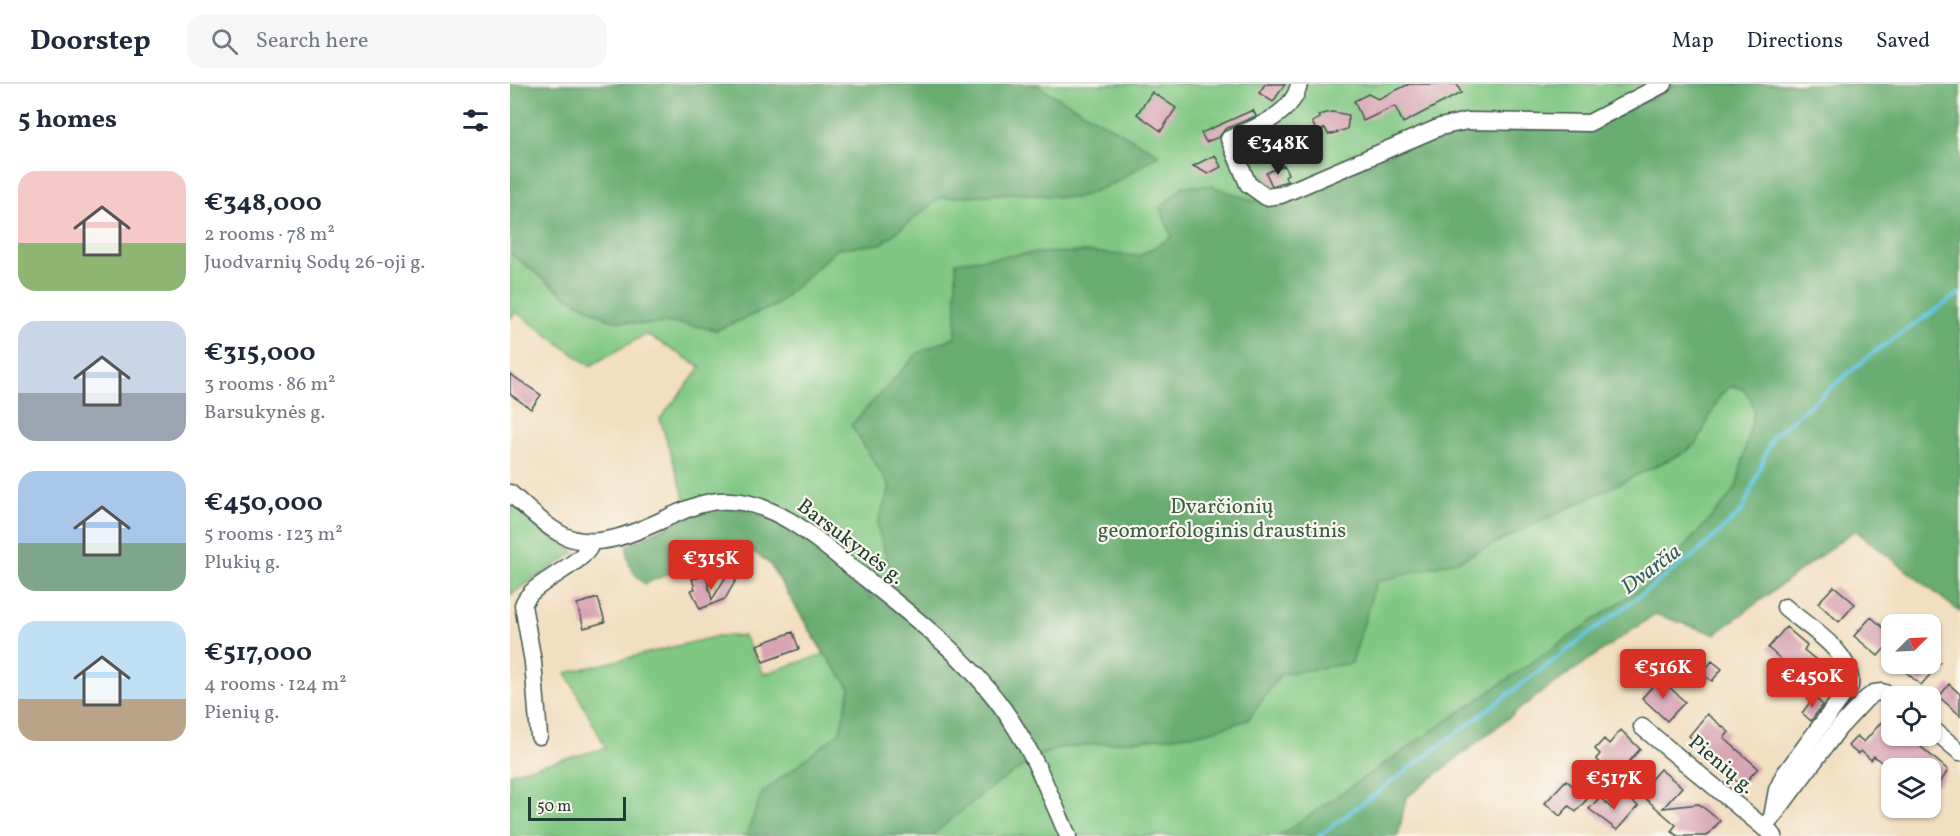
<!DOCTYPE html>
<html lang="en">
<head>
<meta charset="utf-8">
<style>
	body { margin:0; font-family:Vollkorn,serif; background:#f6f6f7; color:#1f2937; height:100vh; display:flex; flex-direction:column; font-size:22px; white-space:nowrap }
	* { box-sizing:border-box; margin:0 }
	p { font-size:20px; color:#747a83 }
	.icon { flex:none; width:33px; height:33px; fill:none; stroke:currentColor; stroke-width:2; stroke-linecap:round; stroke-linejoin:round }
	.map { position:relative; flex:1; overflow:hidden }
	.side { display:flex; flex-direction:column; background:#fff; width:510px }
	.side>* { flex:none }
	.needle { width:39px; rotate:66deg }
	.tools { position:absolute; left:1371px; top:530px; display:grid; gap:12px }
	.tools a { display:grid; place-items:center; width:60px; height:60px; border-radius:12px; background:#fff; box-shadow:0 2px 4px #0004; font-size:30px }
	.scale { position:absolute; left:18px; bottom:15px; width:98px; box-sizing:border-box; padding-left:6px; border:3px solid #1f3d34; border-top:0; font-size:16px; line-height:21px; white-space:nowrap; color:#1f3d34; -webkit-text-stroke:4px #fbf7ec; paint-order:stroke }
	.price { position:absolute; translate:-50% -51px; padding:0 14px; border-radius:6px; background:#d93025; color:#fff; font-size:20px; line-height:39px; filter:drop-shadow(0 2px 3px #0008) }
	.price::after { content:''; position:absolute; left:50%; top:36px; width:18px; height:14px; margin-left:-9px; background:inherit; clip-path:polygon(0 0,100% 0,50% 100%) }
	.price.on { background:#222; color:#fff }
	ul { padding:0; list-style:none }
	li { display:flex; align-items:center; gap:18px; height:150px; padding:0 18px }
	li span { display:grid; place-items:center; flex:none; width:168px; height:120px; border-radius:18px; color:#555 }
	li>.icon { margin-inline-start:auto }
	span .icon { width:72px; height:72px; fill:#fffc; stroke-width:1 }
	li b { font-size:26px }
	h2 { display:flex; justify-content:space-between; align-items:center; height:72px; padding:0 18px; font-size:26px }
	header { display:flex; align-items:center; gap:36px; box-sizing:border-box; height:84px; padding:0 30px; background:#fff; border-bottom:2px solid #e0e1e3 }
	header strong { font-size:28px }
	nav { display:flex; gap:33px; margin-inline-start:auto; font-size:21px }
	.search { width:420px; height:54px; background:#f6f6f7; display:flex; align-items:center; gap:15px; box-sizing:border-box; padding:0 21px; border-radius:18px; color:#747a83; font-size:22px }
	main { display:flex; flex:1; min-height:0 }
	.map>svg:first-child { display:block }
</style>
</head>
<body>
<header>
<strong>Doorstep</strong>
<div class="search"><svg class="icon" aria-label="search" viewBox="0 0 24 24"><circle cx="10" cy="10" r="6"/><path d="M15 15l6 6"/></svg>Search here</div>
<nav><a>Map</a><a>Directions</a><a>Saved</a></nav>
</header>
<main>
<section class="side">
<h2>5 homes<svg class="icon" aria-label="filters" viewBox="0 0 24 24"><path d="M4 7h16M4 17h16"/><circle cx="9" cy="7" r="2"/><circle cx="15" cy="17" r="2"/></svg></h2>
<ul>
<li><span style="background:linear-gradient(#f6c9c9 60%,#8fb573 0)"><svg class="icon" aria-label="home" viewBox="0 0 24 24"><path d="M3 11l9-7 9 7M6 9v11h12V9"/></svg></span><div><b>€348,000</b><p>2 rooms · 78 m²</p><p>Juodvarnių Sodų 26-oji g.</p></div></li>
<li><span style="background:linear-gradient(#c9d6e8 60%,#9aa5b1 0)"><svg class="icon" aria-label="home" viewBox="0 0 24 24"><path d="M3 11l9-7 9 7M6 9v11h12V9"/></svg></span><div><b>€315,000</b><p>3 rooms · 86 m²</p><p>Barsukynės g.</p></div></li>
<li><span style="background:linear-gradient(#a9c7e8 60%,#7fa58c 0)"><svg class="icon" aria-label="home" viewBox="0 0 24 24"><path d="M3 11l9-7 9 7M6 9v11h12V9"/></svg></span><div><b>€450,000</b><p>5 rooms · 123 m²</p><p>Plukių g.</p></div></li>
<li><span style="background:linear-gradient(#bfe0f5 65%,#b9a48a 0)"><svg class="icon" aria-label="home" viewBox="0 0 24 24"><path d="M3 11l9-7 9 7M6 9v11h12V9"/></svg></span><div><b>€517,000</b><p>4 rooms · 124 m²</p><p>Pienių g.</p></div></li>
</ul>
</section>
<div class="map">
<svg width="1450" height="752" viewBox="0 0 1450 752">
	<rect width="100%" height="100%" fill="#fbf7ec"/>
	<filter id="ink" filterUnits="userSpaceOnUse"><feTurbulence type="fractalNoise" baseFrequency=".0167" numOctaves="2"/><feDisplacementMap in="SourceGraphic" scale="12" xChannelSelector="R" yChannelSelector="G"/><feConvolveMatrix kernelMatrix="1 2 1 2 8 2 1 2 1" color-interpolation-filters="sRGB"/></filter>
	<filter id="wash" filterUnits="userSpaceOnUse"><feTurbulence type="fractalNoise" baseFrequency=".008" numOctaves="4" result="noise"/><feDisplacementMap in="SourceGraphic" scale="24" xChannelSelector="R" yChannelSelector="G"/><feGaussianBlur stdDeviation="1.35" result="paint"/><feColorMatrix in="noise" values="0 0 0 0 0 0 0 0 0 0 0 0 0 0 0 0 0 1.4 0 .05"/><feComposite in="paint" operator="in"/></filter>
	<g filter="url(#wash)">
		<rect width="100%" height="100%" fill="#f2dec0"/>
		<path fill="#80c783" stroke="#50825c" stroke-width="1.5" d="M524,0H1450V528L1345,446L1205,550L1145,530L1025,613L896,714L888,752H0V689L96,664L56,589L208,552H234L254,590L314,570L260,480L244,468L212,467L180,431L150,335L191,283L136,250L80,282L6,228L0,235V169L56,212L100,236L133,240L166,239L207,246L266,221L328,164L371,160L430,114L503,109L567,114L648,70Z
			M0,417L31,446L65,468L0,511Z"/>
		<path fill="#68ac71" stroke="#447452" stroke-width="1.5" d="M0,0H524L649,70L607,98L567,114L503,109L430,114L371,160L328,164L266,221L207,246L166,239L133,240L100,236L56,212L0,169Z
			M1166,0H1450V528L1345,446L1205,550L1145,530L1025,613L896,714L888,752H769L1148,492L1217,416L1227,401L1244,327L1240,314L1234,306L1225,302L1218,304L1210,312L1187,359L1175,368L950,476L866,498L842,579L771,590L738,636L690,650L549,664L527,673L475,708L421,752H236L252,709L330,648L340,604L315,570L260,480L244,468L212,467L135,500C120,488 117,479 117,461L180,431L215,421L267,436L309,463L362,515L380,486L367,441L380,403L341,341L408,269L446,252V178L523,169L580,168L629,172L662,153L650,125L673,102H702L743,117L776,113L941,45H1068L1139,16Z"/>
		<g fill="none" stroke-linecap="round" stroke-linejoin="round">
			<path stroke="#62c6e0" stroke-width="4" d="M809,752L1188,468L1233,426L1263,352L1363,269L1450,209"/>
		</g>
		<g id="blocks">
			<path fill="#d7a3b4" d="M755,0H775L763,18L749,9Z
				M899,0H947L951,9L893,39L885,22L853,37L844,17L858,10L868,15Z
				M642,8L666,24L651,47L627,30Z
				M743,26L746,32L715,45L709,53L696,58L691,49Z
				M822,28L839,31L837,45L822,50H818L815,44L807,48L802,38L810,34L808,31Z
				M705,71L711,83L698,90L683,82Z
				M774,81L778,90L775,92L777,97L762,102L756,89Z
				M0,290L31,311L21,325L0,310Z
				M218,489L227,494L215,515L190,525L181,506L185,505L182,495L196,492L202,516Z
				M1324,502L1345,520L1329,538L1308,519Z
				M88,514L95,538L74,544L67,520Z
				M1361,533L1382,551V556L1368,572L1344,552Z
				M1276,543L1297,561L1294,566L1321,588L1323,586L1328,590L1329,595L1314,613L1258,564Z
				M283,548L289,565L253,578L247,561Z
				M1202,577L1212,585L1202,597L1192,590Z
				M1385,579H1430L1411,601Z
				M1150,594L1175,618L1157,637L1132,614Z
				M1439,600L1450,610V631L1429,613Z
				M1304,613L1313,621L1301,637L1292,629Z
				M1197,630L1219,648L1214,654L1248,684L1232,702L1208,681L1211,676L1179,652Z
				M1374,635L1382,642V651H1397L1438,686L1429,701L1426,699L1420,706V684H1378L1364,672L1361,676L1351,667L1348,670L1338,662L1347,652L1354,658Z
				M1111,646L1130,665L1106,693L1086,675L1090,670L1085,665L1094,655L1099,660Z
				M1150,685L1172,703L1153,724L1189,720L1210,737L1197,752H1168L1161,747L1166,741L1129,709Z
				M1056,696L1077,715L1066,728L1059,722L1050,732L1035,719Z
				M1115,711L1128,722L1107,746L1079,725L1090,713L1102,725Z"/>
		</g>
	</g>
	<g filter="url(#ink)">
		<use href="#blocks" fill-opacity="0" stroke="#3f5549" stroke-width="1.5"/>
		<g fill="none" stroke-linecap="round" stroke-linejoin="round">
			<defs>
				<path id="minor" d="M789,0C784,30 743,45 719,55L738,100L756,113L771,111L930,43L957,37L1079,39L1154,0
					M0,409C15,422 31,439 49,449C83,470 129,447 161,432C181,423 200,415 222,417C271,420 313,461 350,490C407,535 469,582 507,646C528,679 542,716 558,752
					M1132,643L1264,752
					M1420,643L1450,668
					M29,652L23,578L13,521C20,499 65,485 79,464L78,457
					M1262,733L1267,706L1274,691L1340,602C1344,568 1297,543 1275,523
					M1254,744L1329,644L1356,615L1364,609L1372,608L1384,612"/>
			</defs>
			<use href="#minor" stroke="#3f5549" stroke-width="19"/>
			<use href="#minor" stroke="#fff" stroke-width="16"/>
		</g>
	</g>
	<g text-anchor="middle" stroke-width="4.5" stroke-linejoin="round" paint-order="stroke">
		<g font-size="21" fill="#376048" stroke="#fbf7ec">
			<text x="712" y="429">Dvarčionių<tspan x="712" dy="24">geomorfologinis draustinis</tspan></text>
		</g>
		<g font-size="21" fill="#1f3d34" stroke="#fbf7ec">
			<text transform="translate(341 457) rotate(37)" y="7">Barsukynės g.</text>
			<text transform="translate(1212 680) rotate(40)" y="7">Pienių g.</text>
		</g>
		<g font-size="22" font-style="italic" fill="#305f5f" stroke="#fbf7ec">
			<text transform="translate(1140 484) rotate(-37)" y="8">Dvarčia</text>
		</g>
	</g>
</svg>
<div class="tools">
<a><svg class="needle" viewBox="-14 -14 28 28"><path d="M0-13l5 13h-10z" fill="#e53935"/><path d="M0 13l5-13h-10z" fill="#747a83"/></svg></a>
<a><svg class="icon" aria-label="locate" viewBox="0 0 24 24"><circle cx="12" cy="12" r="6"/><path d="M12 2v4M12 18v4M2 12h4M18 12h4"/></svg></a>
<a><svg class="icon" aria-label="layers" viewBox="0 0 24 24"><path d="M12 4l9 5-9 5-9-5zM3 14l9 5 9-5"/></svg></a>
</div>
<div class="scale">50 m</div>
<b class="price on" style="left:768px;top:92px">€348K</b>
<b class="price" style="left:201px;top:507px">€315K</b>
<b class="price" style="left:1153px;top:616px">€516K</b>
<b class="price" style="left:1302px;top:625px">€450K</b>
<b class="price" style="left:1104px;top:727px">€517K</b>
</div>
</main>
</body>
</html>
